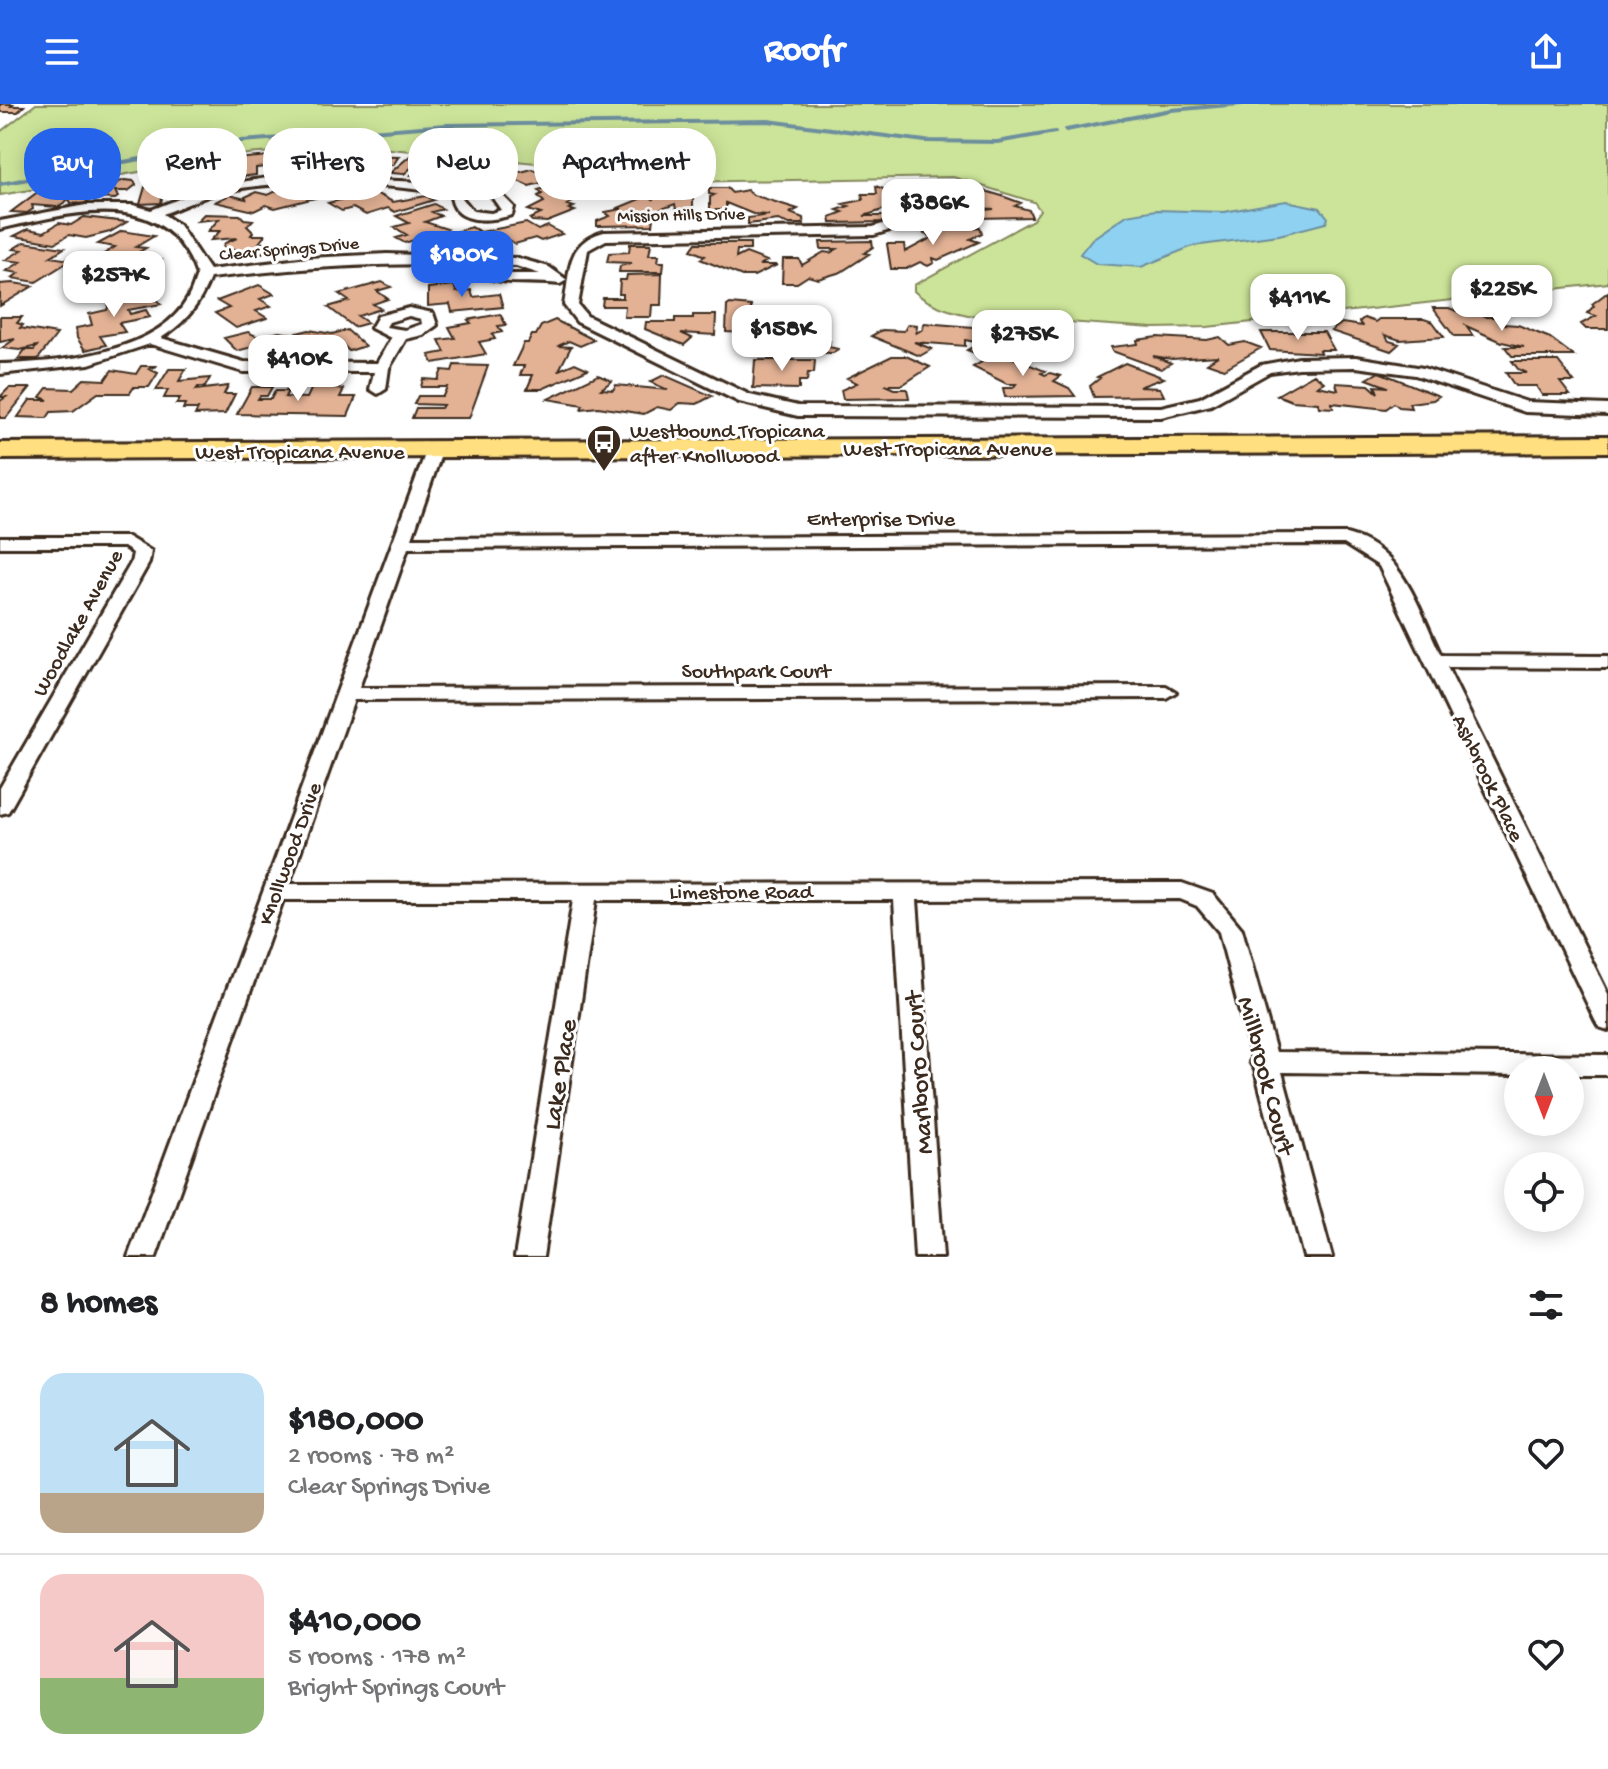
<!DOCTYPE html>
<html lang="en">
<head>
<meta charset="utf-8">
<style>
	body { margin:0; font-family:"Gochi Hand",sans-serif; background:#f6f6f6; color:#202124; height:100vh; display:flex; flex-direction:column; font-size:30px; white-space:nowrap }
	* { box-sizing:border-box; margin:0 }
	p { font-size:26px; color:#757577 }
	.icon { flex:none; width:44px; height:44px; fill:none; stroke:currentColor; stroke-width:2; stroke-linecap:round; stroke-linejoin:round }
	.map { position:relative; height:1153px; overflow:hidden }
	.panel { display:flex; flex-direction:column; background:#fff; flex:1 }
	.panel>* { flex:none }
	.banner { position:absolute; left:24px; top:24px; width:800px; height:72px; display:flex; gap:16px }
	.needle { width:52px; rotate:180deg }
	.fabs { position:absolute; left:1504px; top:952px; display:grid; gap:16px }
	.fabs a { display:grid; place-items:center; width:80px; height:80px; border-radius:50%; background:#fff; box-shadow:0 4px 20px #0003; font-size:40px }
	.price { position:absolute; translate:-50% -68px; padding:0 18px; border-radius:16px; background:#fff; color:#222; font-size:26px; line-height:52px; filter:drop-shadow(0 2px 4px #0008) }
	.price::after { content:''; position:absolute; left:50%; top:48px; width:24px; height:18px; margin-left:-12px; background:inherit; clip-path:polygon(0 0,100% 0,50% 100%) }
	.price.selected { background:#2563eb; color:#fff }
	ul { padding:0; list-style:none }
	li { display:flex; align-items:center; gap:24px; height:200px; padding:0 40px }
	li+li { border-top:2px solid #e0e0e0 }
	li span { display:grid; place-items:center; flex:none; width:224px; height:160px; border-radius:24px; color:#555 }
	li>.icon { margin-inline-start:auto }
	span .icon { width:96px; height:96px; fill:#fffc; stroke-width:1 }
	li b { font-size:34px }
	h2 { display:flex; justify-content:space-between; align-items:center; height:96px; padding:0 40px; font-size:34px }
	.pill { padding:0 28px; border-radius:32px; background:#fff; box-shadow:0 4px 20px #0003; font-size:28px; line-height:72px }
	.pill.selected { background:#2563eb; color:#fff }
	header { display:flex; justify-content:space-between; align-items:center; height:104px; padding:0 40px; background:#2563eb; color:#fff; font-size:36px; font-weight:800 }
	.map>svg:first-child { display:block }
</style>
</head>
<body>
<header><svg class="icon" aria-label="menu" viewBox="0 0 24 24"><path d="M4 6h16M4 12h16M4 18h16"/></svg>Roofr<svg class="icon" aria-label="share" viewBox="0 0 24 24"><path d="M12 15V3M7 8l5-5 5 5M5 13v7h14v-7"/></svg></header>
<div class="map">
<svg width="1608" height="1153" viewBox="0 0 1608 1153">
	<rect width="100%" height="100%" fill="#fff"/>
	<filter id="ink" filterUnits="userSpaceOnUse"><feTurbulence type="fractalNoise" baseFrequency=".0125" numOctaves="2"/><feDisplacementMap in="SourceGraphic" scale="16" xChannelSelector="R" yChannelSelector="G"/><feConvolveMatrix kernelMatrix="1 2 1 2 8 2 1 2 1" color-interpolation-filters="sRGB"/></filter>
	<g filter="url(#ink)">
		<path fill="#cce499" stroke="#84875c" stroke-width="2" d="M36,0H1608V179L1207,223L1153,224L968,211C949,207 927,200 914,187V181L1033,116L1040,106L1034,98L953,73L625,79L547,60L390,45L334,43L248,50L0,91V28Z"/>
		<path fill="#8fd1f1" stroke="#6d8e9d" stroke-width="2" d="M1286,97L1320,104L1328,114L1326,119L1279,131L1193,142L1141,163L1097,160L1080,150L1092,135L1127,111L1156,106L1224,108Z"/>
		<g fill="none" stroke-linecap="round" stroke-linejoin="round">
			<path stroke="#6d8e9d" stroke-width="4" d="M1066,26L1171,6L1241,0
				M0,80L242,37L447,21L768,17L925,37L997,38L1055,28"/>
		</g>
		<path fill="#e3b295" stroke="#3b2a1e" stroke-width="2" d="M0,0H13L11,2H24L18,8H0Z
			M328,48H340L337,51L399,52L393,61H386L382,68H352L357,60H345L340,67H325L330,59H325L320,66H305L317,50Z
			M301,49L302,58H297L298,66L266,69V63L256,64V71L239,73V66H235V73L217,75V59L225,56Z
			M411,51L429,52L426,55L488,58L479,67L469,66L461,75L436,73L442,66L432,65L426,72L411,71L419,63H412L404,70L390,69Z
			M507,63L521,68L532,65L543,69L555,65L571,72L529,82L518,77L506,81L493,76L481,80L470,75Z
			M204,65L210,72L204,75L203,80L183,83L182,90L165,92L163,89L161,99L140,100L145,83L164,80L165,74L183,71L184,67Z
			M124,76L134,77L136,81L128,87H115L118,93L115,95L97,94L96,90L84,100L71,99L69,95L58,103L32,101L33,105L27,109L11,108L39,87L59,88L74,84L112,81Z
			M927,78L965,81L1002,92L1021,99L1015,102L1029,106L1032,113L976,114L974,107L994,105L978,104L949,93L950,99H935Z
			M560,80L570,86L564,88L574,97L567,101L574,103L569,105L575,107L547,118L532,117L530,115L541,110L528,106L544,98L538,92L542,90L538,86Z
			M904,81H915L919,103H903L902,97L893,93L895,102L864,112H884V118L831,119L830,113L843,108L837,106L849,102L843,100L863,96L862,90H877L876,82L888,87Z
			M283,84L291,86L293,91L302,86L319,93L275,104L266,101L254,107L215,98L229,91L246,95L245,93L256,88L268,91Z
			M681,84H693V106H676L675,100L635,115H654L653,121L597,122V117L610,112L605,108L622,105L618,104L647,92L653,95V90L660,87L667,90Z
			M709,84H727L732,89L747,86L753,91L798,105L790,109L803,114L804,120H789L778,116L748,120V114L769,111L753,110L726,99V106H710V93L714,91L709,90Z
			M373,88L393,98L426,92L434,96L395,108L388,104L366,111L353,104L342,107L328,99Z
			M434,100L443,105L432,108L441,112L425,118L447,125L405,139L396,134L407,131L394,123L409,119L396,112Z
			M204,110L240,111L244,115L253,116L247,122L253,128L251,131H265L259,139H266L271,143L259,151L235,150L239,146H226L223,142L225,139L237,134L211,136L220,127H208L219,115L197,117Z
			M84,113L127,118L110,128L86,134L69,131L55,139L14,132L28,125L44,128L59,119L71,121Z
			M526,119L538,126L548,122L562,130L541,137L535,134L515,140L505,134L482,141L458,127L471,123L481,128Z
			M980,123L982,129L970,135L979,138L938,156L933,154L934,159L928,162L920,158L906,165H891L887,140H904L905,148L933,133L924,130L923,124Z
			M122,127L154,132L136,143L146,144L134,151L161,156L152,161L160,162L142,174L106,165L120,157L99,153L115,143L98,140Z
			M872,137L873,143L864,149L869,150L841,168L818,175L808,172L797,179H782L783,155H799L802,161L824,148L830,149L837,145H821L820,138Z
			M24,138L64,144L50,153L71,156L36,178L12,174L19,169L6,167L21,158L5,156L22,146L13,145Z
			M696,139H750V146H737L736,154L746,149L767,157L759,161H777L754,172H742L700,155L705,152L691,146Z
			M630,140H651L649,151H659L658,158H664L663,168H619L620,162L632,159L607,158L609,149L629,148Z
			M662,170L661,201H652L651,213H624L625,202H602L603,194H623V190H619L620,176H626L627,171Z
			M382,178L391,183L377,187L388,195L373,200L381,205L358,212L368,219L354,223L328,203L349,197L339,190Z
			M13,179L33,182L0,202V180Z
			M259,181L274,190L260,195L271,202L256,207L267,214L236,224L215,209L229,204L217,197Z
			M454,181L456,188L471,186L473,193L499,190L503,203L452,208L450,200L428,202V184Z
			M150,186L161,200L128,206L130,210L146,206L150,213L119,219L125,228L100,232L106,241L85,246L77,234L76,224L92,221L89,210L107,206L109,200L132,195L131,190Z
			M1608,188V225H1586L1581,220L1596,212L1587,209L1594,202L1592,200Z
			M730,200L751,202V206H761L814,222L810,225L824,229L820,237H830L829,243L838,245L833,249L769,248V239H792L751,227L755,225V215L745,221L744,229L726,228L727,202Z
			M1433,204H1449L1467,211L1477,207L1486,213H1499L1504,220L1518,221L1550,234L1574,252H1512L1505,243H1524L1502,238L1466,222L1473,232H1454Z
			M500,210L506,221L498,222L502,228L492,230L495,235L479,238L486,250L433,259L429,251L445,248L439,236L455,234L449,223L471,219L468,216Z
			M693,211H716L715,231L681,229L692,234L684,241L645,225L646,218H675V214H693Z
			M0,213H22L17,219L23,221L20,224L57,230L38,255H18L25,246H34L37,242L20,246L2,244L15,235L0,238Z
			M1364,214L1375,218L1379,215H1424L1433,218L1444,233L1400,236L1385,231L1389,237L1399,240L1391,247L1331,227L1342,219L1362,222L1359,218Z
			M555,216L594,236L580,242L569,237L558,242L571,243L559,266L575,259L588,265L542,285H527L533,271H520L524,262H513L524,239H528L532,231H536L541,222Z
			M924,219L973,223L988,220V225L1023,230L982,252L967,246L980,239L965,236V242L914,238L932,245L920,252L871,232L882,226L904,227L908,220L917,221L916,229L923,225Z
			M309,226L332,230L347,226L365,242L349,247L342,240L336,244L338,247L321,252L309,244L286,253L279,245L267,249L252,243L237,247L224,234L248,228L258,233L279,228L293,230Z
			M1261,228H1324L1334,246H1319L1320,249L1270,246Z
			M1157,233L1207,236L1220,233L1229,241L1245,238L1261,244L1224,265L1207,259L1218,252L1172,255L1153,252L1171,259L1161,265L1112,247L1111,243L1138,240L1137,236Z
			M996,250L1006,251L1045,267L1041,269L1045,271L1050,269L1061,272L1054,277L1069,284L1075,292L1005,293L1003,284H1013L1016,280H1007L973,263Z
			M892,252H906L930,263L902,281H885L894,285H907L909,294L843,295L841,286L857,279L847,274Z
			M755,256H815L814,269H808L807,277H799V285L753,284Z
			M1512,257H1558L1574,278H1560L1570,291H1542L1536,282H1515L1506,269H1527L1518,265Z
			M1125,259L1164,274L1139,283L1160,284L1164,292L1094,293L1090,282L1100,274L1097,273Z
			M454,261L488,262L469,314H412L416,304H441L443,301L414,300L418,292H443L447,283H421L423,275L438,276L442,266L452,267Z
			M141,262H157L149,265L158,269L149,283H134L130,289H98L73,307L51,308L47,314L18,313L30,296H48L40,293L47,284L73,285L84,275L105,276L112,266L136,270Z
			M169,265H186L179,277L210,274L205,283H198L196,286L228,282L224,290H235L225,310L195,311L198,305H183L185,300H176L180,294H164L168,286H156Z
			M1379,268L1439,292L1433,296L1409,299L1411,304L1399,303L1394,299L1386,305L1332,299L1333,304L1319,303L1318,299L1292,297L1277,291L1314,270L1324,278L1317,282L1338,286L1336,279L1369,281L1378,289L1375,282L1388,283L1367,275Z
			M598,271L612,277L601,285L613,286L616,281L668,286L650,278L664,271L712,292L697,300L680,299L671,306L657,303L644,310L598,303L581,305L583,301L548,295Z
			M313,281L344,285L340,293H356L348,312L237,310L252,283H272L267,292H260L258,295H271L275,287H288L285,293L307,294Z
			M9,284H30L6,314H0V297L6,293H0Z"/>
		<g fill="none" stroke-linecap="round" stroke-linejoin="round">
			<defs>
				<path id="minor" d="M280,72L422,78L459,84L478,81L494,83L514,103L512,111C490,118 452,121 451,90C388,80 275,72 215,90C197,95 180,104 163,110L179,121L209,166L308,154L387,150L517,154L549,163L567,176L560,180C527,175 493,186 467,161C380,158 296,164 210,174C199,202 186,218 161,234L244,258L377,259L391,234L371,224L378,212L409,204L433,209L437,221L423,231L406,235L389,264L386,285L378,290L370,285L374,268H243L150,240L89,260L0,270V260C56,259 158,250 188,194C192,187 194,179 197,171C166,80 71,109 0,125V117L86,101H133L151,106L209,83ZM468,89L490,90L501,106L491,109L473,107L462,94ZM484,161L516,162L540,170H503ZM409,212L421,215L422,220L405,226L386,223L389,218Z
					M960,105V111L955,112L906,114L900,123L874,131L606,136L588,146L578,201L587,212L750,291L798,302L1161,303L1200,294L1261,261L1299,254L1356,253L1423,264L1527,298L1608,301V311L1525,308L1415,271L1356,263L1299,264L1270,268L1211,301L1161,313L798,312L739,298L577,218L564,201C571,166 565,139 604,128L873,123L889,118L891,110L904,106Z
					M435,340L443,345L412,434L1346,430C1403,444 1418,504 1441,551L1608,552V564L1447,563L1608,890V926L1599,923L1595,916L1379,462L1344,440L408,444L359,584L1166,582L1176,588L1166,594L354,596L289,780L1182,779L1213,790L1242,825L1276,948L1608,951V971H1570V966H1518V971L1282,968L1332,1153H1304L1255,966L1250,958L1252,955L1219,828L1197,802L1180,795L917,796L943,1153H915L894,796H596L543,1153H515L573,796H283L156,1153H128L427,345Z
					M0,433H128L151,447L149,459L11,703L8,708L0,710V684L131,459L133,449L124,443H0Z"/>
				<path id="primary" d="M1608,332V348L0,355V339Z"/>
			</defs>
			<use href="#minor" stroke="#3b2a1e" stroke-width="6"/>
			<use href="#primary" stroke="#3b2a1e" stroke-width="6"/>
			<use href="#minor" fill="#fff" fill-rule="evenodd"/>
			<use href="#primary" fill="#ffdf80" fill-rule="evenodd"/>
		</g>
	</g>
	<defs>
		<symbol id="bus-pin" viewBox="-11 -11 22 30"><path d="M0 17L-7.5 6A9.5 9.5 0 1 1 7.5 6Z" fill="#3b2a1e" stroke="#fff"/><path d="M-5-6H5V4H4V6H2V4H-2V6H-4V4H-5ZM-3.5-4V0h7V-4ZM-3.5 1.2v1.5H-2V1.2ZM2 1.2v1.5H3.5V1.2Z" fill="#fff"/></symbol>
	</defs>
	<g fill-rule="evenodd">
		<use href="#bus-pin" x="584" y="318" width="40" height="54"/>
	</g>
	<g text-anchor="middle" stroke-width="6" stroke-linejoin="round" paint-order="stroke">
		<g font-size="18" fill="#3b2a1e" stroke="#fff">
			<text transform="translate(681 110) rotate(-1)" y="6">Mission Hills Drive</text>
			<text transform="translate(289 144) rotate(-5)" y="6">Clear Springs Drive</text>
		</g>
		<g font-size="22" fill="#3b2a1e" stroke="#fff" text-anchor="start">
			<text x="630" y="333">Westbound Tropicana<tspan x="630" dy="25">after Knollwood</tspan></text>
		</g>
		<g font-size="22" fill="#3b2a1e" stroke="#fff">
			<text x="948" y="351">West Tropicana Avenue</text>
			<text x="300" y="354">West Tropicana Avenue</text>
			<text x="881" y="421">Enterprise Drive</text>
			<text transform="translate(76 518) rotate(-61)" y="8">Woodlake Avenue</text>
			<text x="756" y="573">Southpark Court</text>
			<text transform="translate(1490 673) rotate(64)" y="8">Ashbrook Place</text>
			<text transform="translate(288 749) rotate(-70)" y="8">Knollwood Drive</text>
			<text x="741" y="794">Limestone Road</text>
		</g>
		<g font-size="26" fill="#3b2a1e" stroke="#fff">
			<text transform="translate(917 969) rotate(-94)" y="9">Marlboro Court</text>
			<text transform="translate(558 970) rotate(-81)" y="9">Lake Place</text>
			<text transform="translate(1268 971) rotate(75)" y="9">Millbrook Court</text>
		</g>
	</g>
</svg>
<div class="fabs">
<a><svg class="needle" viewBox="-14 -14 28 28"><path d="M0-13l5 13h-10z" fill="#e53935"/><path d="M0 13l5-13h-10z" fill="#757577"/></svg></a>
<a><svg class="icon" aria-label="locate" viewBox="0 0 24 24"><circle cx="12" cy="12" r="6"/><path d="M12 2v4M12 18v4M2 12h4M18 12h4"/></svg></a>
</div>
<b class="price" style="left:933px;top:143px">$386K</b>
<b class="price selected" style="left:462px;top:195px">$180K</b>
<b class="price" style="left:114px;top:215px">$257K</b>
<b class="price" style="left:1502px;top:229px">$225K</b>
<b class="price" style="left:1298px;top:238px">$411K</b>
<b class="price" style="left:782px;top:269px">$158K</b>
<b class="price" style="left:1023px;top:274px">$275K</b>
<b class="price" style="left:298px;top:299px">$410K</b>
<div class="banner">
<a class="pill selected">Buy</a>
<a class="pill">Rent</a>
<a class="pill">Filters</a>
<a class="pill">New</a>
<a class="pill">Apartment</a>
</div>
</div>
<section class="panel">
<h2>8 homes<svg class="icon" aria-label="filters" viewBox="0 0 24 24"><path d="M4 7h16M4 17h16"/><circle cx="9" cy="7" r="2"/><circle cx="15" cy="17" r="2"/></svg></h2>
<ul>
<li><span style="background:linear-gradient(#bfe0f5 75%,#b9a48a 0)"><svg class="icon" aria-label="home" viewBox="0 0 24 24"><path d="M3 11l9-7 9 7M6 9v11h12V9"/></svg></span><div><b>$180,000</b><p>2 rooms · 78 m²</p><p>Clear Springs Drive</p></div><svg class="icon" aria-label="heart" viewBox="0 0 24 24"><path d="M12 20l-8-8c-3-5 5-10 8-4 3-6 11-1 8 4z"/></svg></li>
<li><span style="background:linear-gradient(#f6c9c9 65%,#8fb573 0)"><svg class="icon" aria-label="home" viewBox="0 0 24 24"><path d="M3 11l9-7 9 7M6 9v11h12V9"/></svg></span><div><b>$410,000</b><p>5 rooms · 178 m²</p><p>Bright Springs Court</p></div><svg class="icon" aria-label="heart" viewBox="0 0 24 24"><path d="M12 20l-8-8c-3-5 5-10 8-4 3-6 11-1 8 4z"/></svg></li>
</ul>
</section>
</body>
</html>
